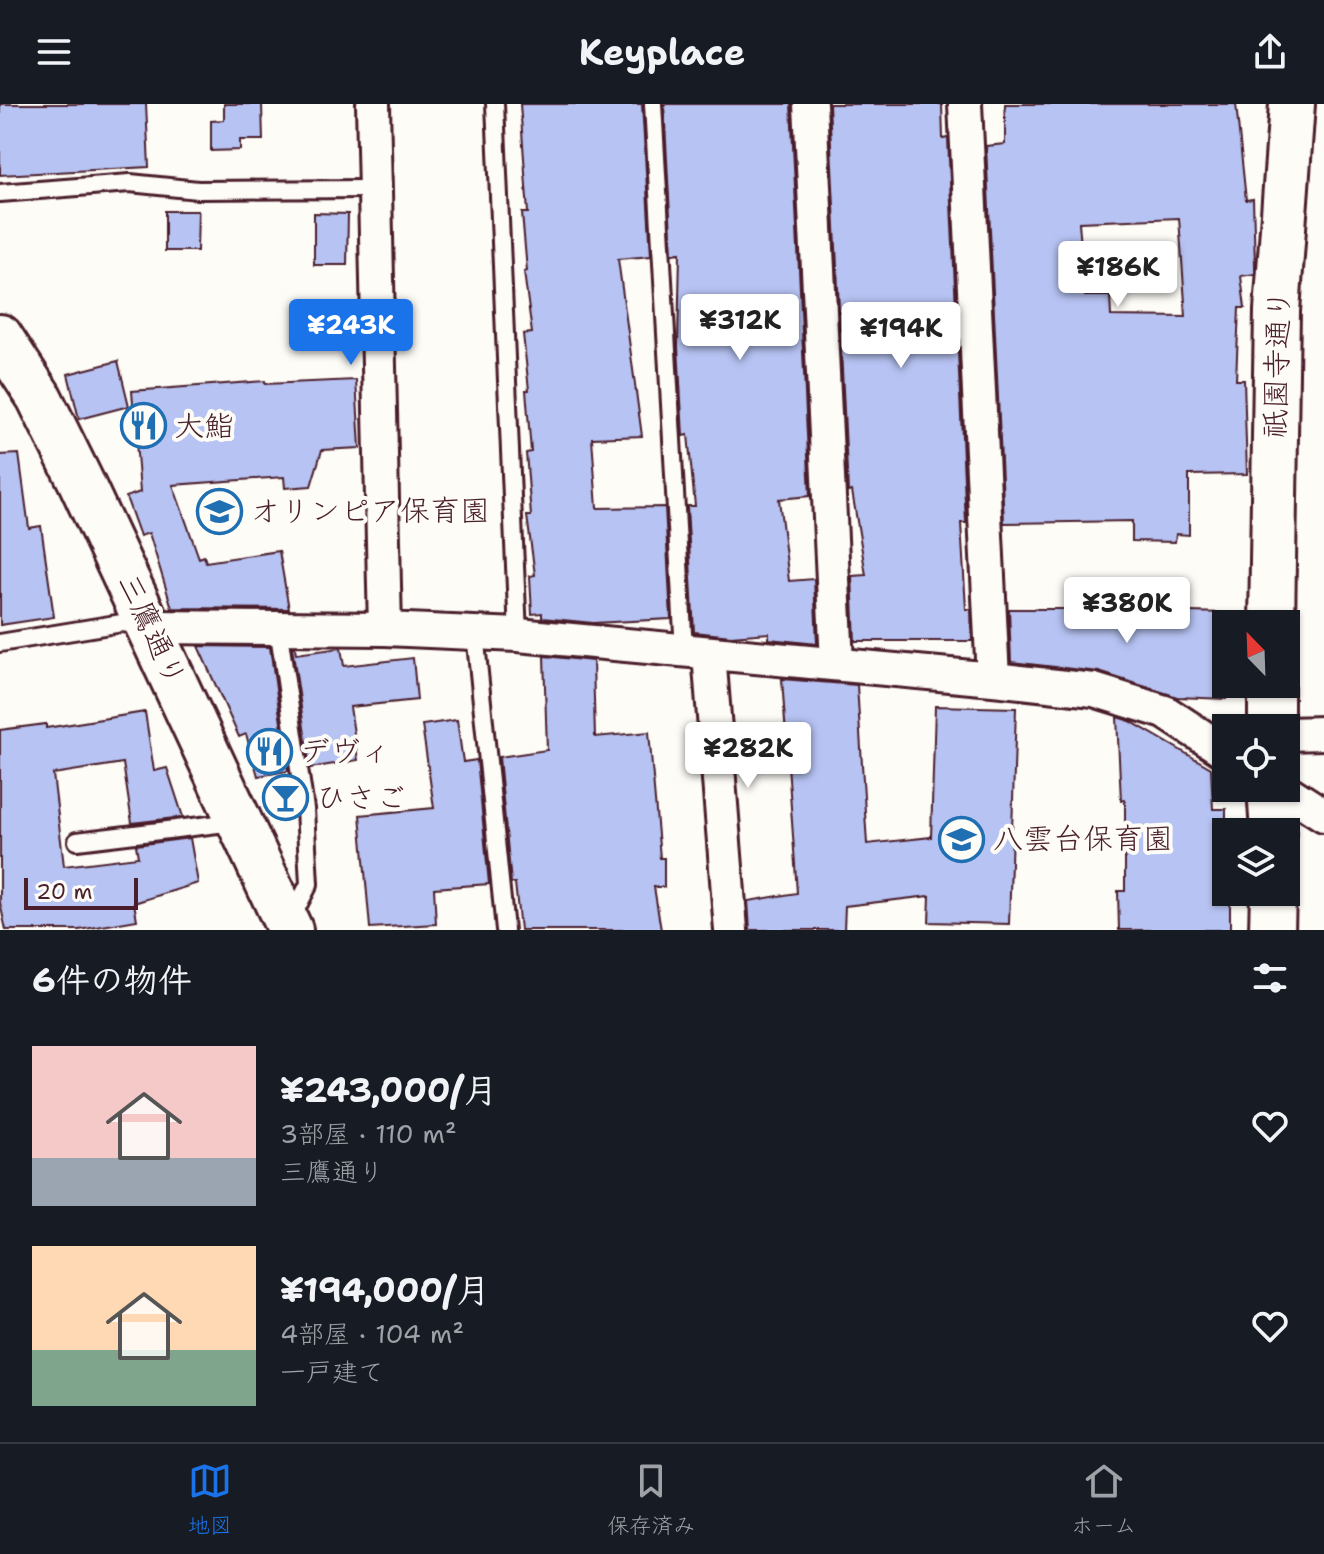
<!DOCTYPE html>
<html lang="ja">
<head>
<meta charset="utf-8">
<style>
	body { margin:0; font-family:"Shantell Sans","Klee One",sans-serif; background:#242831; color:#f1f3f6; height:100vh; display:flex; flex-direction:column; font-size:30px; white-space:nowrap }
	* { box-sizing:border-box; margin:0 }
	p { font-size:26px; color:#9ea1a6 }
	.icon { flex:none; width:44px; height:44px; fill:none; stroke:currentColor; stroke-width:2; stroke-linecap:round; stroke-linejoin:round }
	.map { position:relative; height:826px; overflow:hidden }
	.side { display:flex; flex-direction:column; background:#171b24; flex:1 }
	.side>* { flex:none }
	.needle { width:52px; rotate:337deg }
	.buttons { position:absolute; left:1212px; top:506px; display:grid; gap:16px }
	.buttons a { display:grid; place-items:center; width:88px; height:88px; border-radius:0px; background:#171b24; box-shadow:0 2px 6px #0004; font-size:40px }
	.scale { position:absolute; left:24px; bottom:20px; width:114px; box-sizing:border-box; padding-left:8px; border:4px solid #4a1f2b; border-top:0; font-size:22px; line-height:28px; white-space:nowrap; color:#4a1f2b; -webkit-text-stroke:6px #fdfcf7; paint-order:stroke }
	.price { position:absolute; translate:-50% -68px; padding:0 18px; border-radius:8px; background:#fff; color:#222; font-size:26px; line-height:52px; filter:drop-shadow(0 2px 4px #0008) }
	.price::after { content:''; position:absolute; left:50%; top:48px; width:24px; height:18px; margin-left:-12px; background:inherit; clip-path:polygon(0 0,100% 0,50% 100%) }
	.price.on { background:#1a73e8; color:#fff }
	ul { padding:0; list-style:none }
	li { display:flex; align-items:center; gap:24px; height:200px; padding:0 32px }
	li span { display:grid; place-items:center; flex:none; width:224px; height:160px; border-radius:0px; color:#555 }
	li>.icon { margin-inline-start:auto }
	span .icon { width:96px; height:96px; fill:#fffc; stroke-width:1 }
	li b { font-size:34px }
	h2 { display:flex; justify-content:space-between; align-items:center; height:96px; padding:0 32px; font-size:34px }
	header { display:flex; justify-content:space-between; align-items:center; height:104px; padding:0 32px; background:#171b24; font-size:36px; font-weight:700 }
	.tabs { display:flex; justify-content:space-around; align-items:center; height:112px; border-top:2px solid #363941; background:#171b24; font-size:22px; color:#9ea1a6 }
	.tabs a { display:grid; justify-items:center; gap:4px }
	.tabs .on { color:#1a73e8 }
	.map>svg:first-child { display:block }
</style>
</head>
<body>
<header><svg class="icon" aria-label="menu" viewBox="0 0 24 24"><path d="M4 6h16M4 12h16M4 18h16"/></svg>Keyplace<svg class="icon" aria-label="share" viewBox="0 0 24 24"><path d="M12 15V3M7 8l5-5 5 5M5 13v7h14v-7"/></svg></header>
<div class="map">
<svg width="1324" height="826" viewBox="0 0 1324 826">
	<rect width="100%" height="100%" fill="#fdfcf7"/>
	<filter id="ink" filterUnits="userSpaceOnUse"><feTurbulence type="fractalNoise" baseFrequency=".0125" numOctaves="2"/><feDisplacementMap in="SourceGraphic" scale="16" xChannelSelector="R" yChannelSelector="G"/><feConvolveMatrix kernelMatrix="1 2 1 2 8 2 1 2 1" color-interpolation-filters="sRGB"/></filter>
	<g filter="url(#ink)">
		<path fill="#b7c3f3" stroke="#4a1f2b" stroke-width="2" fill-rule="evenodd" d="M0,0H146L149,63L0,71Z
			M224,0H262L263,36H240V46L211,47V17L224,16Z
			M520,0H642L651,152L618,155L642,332L592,334L597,404L665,403L671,515L593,519L542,514V509L532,510L530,472L535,471L527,412H531L526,349L531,348L526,286H529L523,230L532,229L524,168L527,167L522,109H528Z
			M664,0H791L810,392L779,395L789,477L814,475L817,540L769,535V529L731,532L694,528L687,402H695L688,331L683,332L678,242L680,149L672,150Z
			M829,0H942L943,35L948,34L966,419H961L966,505H971L972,537H855L852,472L866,471L852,387L848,388Z
			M1005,0H1236L1246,96L1253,95L1255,161V170L1241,172L1245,204H1239L1236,276H1244L1247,370L1189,371V431L1176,430L1175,438L1132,437V417L1004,419L986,42L1005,40ZM1179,114L1186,213L1111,212L1110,192H1085L1079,118Z
			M165,107H198L197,147H165Z
			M314,109L348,110L347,161H314Z
			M118,257L129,302L79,315L68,270Z
			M356,276L360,344L322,346L311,382L285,384L284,373L173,381L199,454L204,452L206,458L279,447L289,505L172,504L149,429L140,432L126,393L140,388L132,287L265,277V280Z
			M19,350L29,424L41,422L54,513L0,521V351Z
			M1077,499L1156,502V507L1224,509L1226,595L1177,593L1099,568L1011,558L1009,505H1076Z
			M198,542L270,543L288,667L258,672L246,630L239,633Z
			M292,543H295L296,550L341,544L344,562L413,554L417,596L350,603L358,656L310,664Z
			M544,552L593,557L595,633L649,628L660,754H664V783H654L661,826H520L515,779H511L499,653L547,646Z
			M782,575L857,581L867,740L931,733L935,602L1016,604L1009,820L929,818L930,792L845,802L844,826H750L748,797L797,789Z
			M145,608L154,667L167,664L183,713L132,719L123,659L53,670L64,762L138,753L136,741L190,734L198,779L134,799L137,816L79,826H6L0,799V626L46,620V624Z
			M1117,613L1130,617L1211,664L1213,705H1226V788H1230V826H1119L1118,787H1125V696L1121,697Z
			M457,616L463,658L477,656L489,780L434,784L436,820L370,824L360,711L434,704L422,621Z"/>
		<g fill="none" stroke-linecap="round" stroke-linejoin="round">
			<defs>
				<path id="lane" d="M495,0L518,531
					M653,0L684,547
					M0,89L130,79L198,86L374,85
					M278,523L305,705L309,780L291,815
					M475,529L505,826
					M0,539L122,519L145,522
					M77,737L234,718"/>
				<path id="street" d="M373,0L385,525
					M810,0L837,559
					M965,0L993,575
					M151,523L385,525L518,531L993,575L1094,586L1165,608L1226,648
					M709,550L731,826
					M1286,630L1324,629
					M1282,684L1324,711"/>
				<path id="secondary" d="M0,233L39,293L80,376L290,826
					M1272,520L1277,207L1292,0
					M1271,624V580
					M1270,684L1273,728
					M1272,826L1273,788"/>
			</defs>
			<use href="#lane" stroke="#4a1f2b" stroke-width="22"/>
			<use href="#street" stroke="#4a1f2b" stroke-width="38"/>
			<use href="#secondary" stroke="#4a1f2b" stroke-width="50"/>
			<use href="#lane" stroke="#fdfcf7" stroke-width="16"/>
			<use href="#street" stroke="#fdfcf7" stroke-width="32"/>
			<use href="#secondary" stroke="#fdfcf7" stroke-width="44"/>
		</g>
	</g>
	<defs>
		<symbol id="restaurant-ring" viewBox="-11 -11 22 22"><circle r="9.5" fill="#fdfcf7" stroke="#1f6fb2" stroke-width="1.5"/><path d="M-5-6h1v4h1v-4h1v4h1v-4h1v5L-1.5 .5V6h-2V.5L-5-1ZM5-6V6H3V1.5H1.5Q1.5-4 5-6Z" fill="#1f6fb2"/></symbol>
		<symbol id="school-ring" viewBox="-11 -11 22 22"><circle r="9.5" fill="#fdfcf7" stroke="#1f6fb2" stroke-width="1.5"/><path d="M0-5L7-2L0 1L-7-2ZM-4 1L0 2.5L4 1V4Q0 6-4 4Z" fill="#1f6fb2"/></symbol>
		<symbol id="bar-ring" viewBox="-11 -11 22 22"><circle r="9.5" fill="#fdfcf7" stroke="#1f6fb2" stroke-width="1.5"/><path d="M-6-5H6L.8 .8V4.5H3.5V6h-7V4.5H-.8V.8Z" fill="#1f6fb2"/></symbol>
	</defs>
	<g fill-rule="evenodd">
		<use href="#restaurant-ring" x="118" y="296" width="51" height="51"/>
		<use href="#school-ring" x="194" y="382" width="51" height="51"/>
		<use href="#restaurant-ring" x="244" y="622" width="51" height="51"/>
		<use href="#bar-ring" x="260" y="668" width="51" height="51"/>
		<use href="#school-ring" x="936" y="710" width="51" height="51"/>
	</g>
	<g text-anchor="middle" stroke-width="8" stroke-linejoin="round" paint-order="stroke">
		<g font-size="30" fill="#4a1f2b" stroke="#fdfcf7">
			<text transform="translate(1277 260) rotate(-88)" y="10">祇園寺通り</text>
			<text transform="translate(152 526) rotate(65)" y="10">三鷹通り</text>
		</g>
		<g font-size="30" fill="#4a1f2b" stroke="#fdfcf7" text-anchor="start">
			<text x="174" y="332">大鮨</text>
			<text x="250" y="417">オリンピア保育園</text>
			<text x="300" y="657">デヴィ</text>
			<text x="316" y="704">ひさご</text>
			<text x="993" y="745">八雲台保育園</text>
		</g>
	</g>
</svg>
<div class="buttons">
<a><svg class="needle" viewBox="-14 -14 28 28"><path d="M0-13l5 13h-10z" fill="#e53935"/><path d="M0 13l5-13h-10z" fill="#9ea1a6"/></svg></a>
<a><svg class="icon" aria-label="locate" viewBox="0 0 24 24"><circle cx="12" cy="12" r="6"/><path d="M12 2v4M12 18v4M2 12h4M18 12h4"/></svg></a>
<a><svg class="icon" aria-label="layers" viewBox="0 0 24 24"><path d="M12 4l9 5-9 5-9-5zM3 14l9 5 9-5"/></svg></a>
</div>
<div class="scale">20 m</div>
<b class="price" style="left:1118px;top:205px">¥186K</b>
<b class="price" style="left:740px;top:258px">¥312K</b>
<b class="price on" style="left:351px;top:263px">¥243K</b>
<b class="price" style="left:901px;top:266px">¥194K</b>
<b class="price" style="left:1127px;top:541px">¥380K</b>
<b class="price" style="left:748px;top:686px">¥282K</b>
</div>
<section class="side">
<h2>6件の物件<svg class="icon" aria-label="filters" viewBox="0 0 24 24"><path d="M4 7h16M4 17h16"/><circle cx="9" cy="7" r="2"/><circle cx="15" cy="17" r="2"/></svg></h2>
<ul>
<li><span style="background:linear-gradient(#f6c9c9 70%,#9aa5b1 0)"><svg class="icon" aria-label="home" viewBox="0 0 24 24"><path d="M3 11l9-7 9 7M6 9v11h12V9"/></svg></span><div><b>¥243,000/月</b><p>3部屋 · 110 m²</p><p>三鷹通り</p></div><svg class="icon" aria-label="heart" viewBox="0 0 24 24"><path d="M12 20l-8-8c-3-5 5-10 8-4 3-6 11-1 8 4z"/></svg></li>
<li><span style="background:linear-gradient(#ffd9b3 65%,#7fa58c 0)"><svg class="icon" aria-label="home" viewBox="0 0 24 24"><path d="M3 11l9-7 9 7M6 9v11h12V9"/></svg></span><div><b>¥194,000/月</b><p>4部屋 · 104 m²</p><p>一戸建て</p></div><svg class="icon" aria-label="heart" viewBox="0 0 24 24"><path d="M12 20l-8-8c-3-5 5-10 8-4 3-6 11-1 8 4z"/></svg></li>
</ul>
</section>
<nav class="tabs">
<a class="on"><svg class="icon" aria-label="map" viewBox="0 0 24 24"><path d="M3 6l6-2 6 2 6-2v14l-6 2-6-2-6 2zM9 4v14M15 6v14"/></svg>地図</a>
<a><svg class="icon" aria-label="saved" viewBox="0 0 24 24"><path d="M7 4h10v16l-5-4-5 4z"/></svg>保存済み</a>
<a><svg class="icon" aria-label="home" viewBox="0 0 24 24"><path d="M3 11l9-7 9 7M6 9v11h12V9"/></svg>ホーム</a>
</nav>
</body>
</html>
